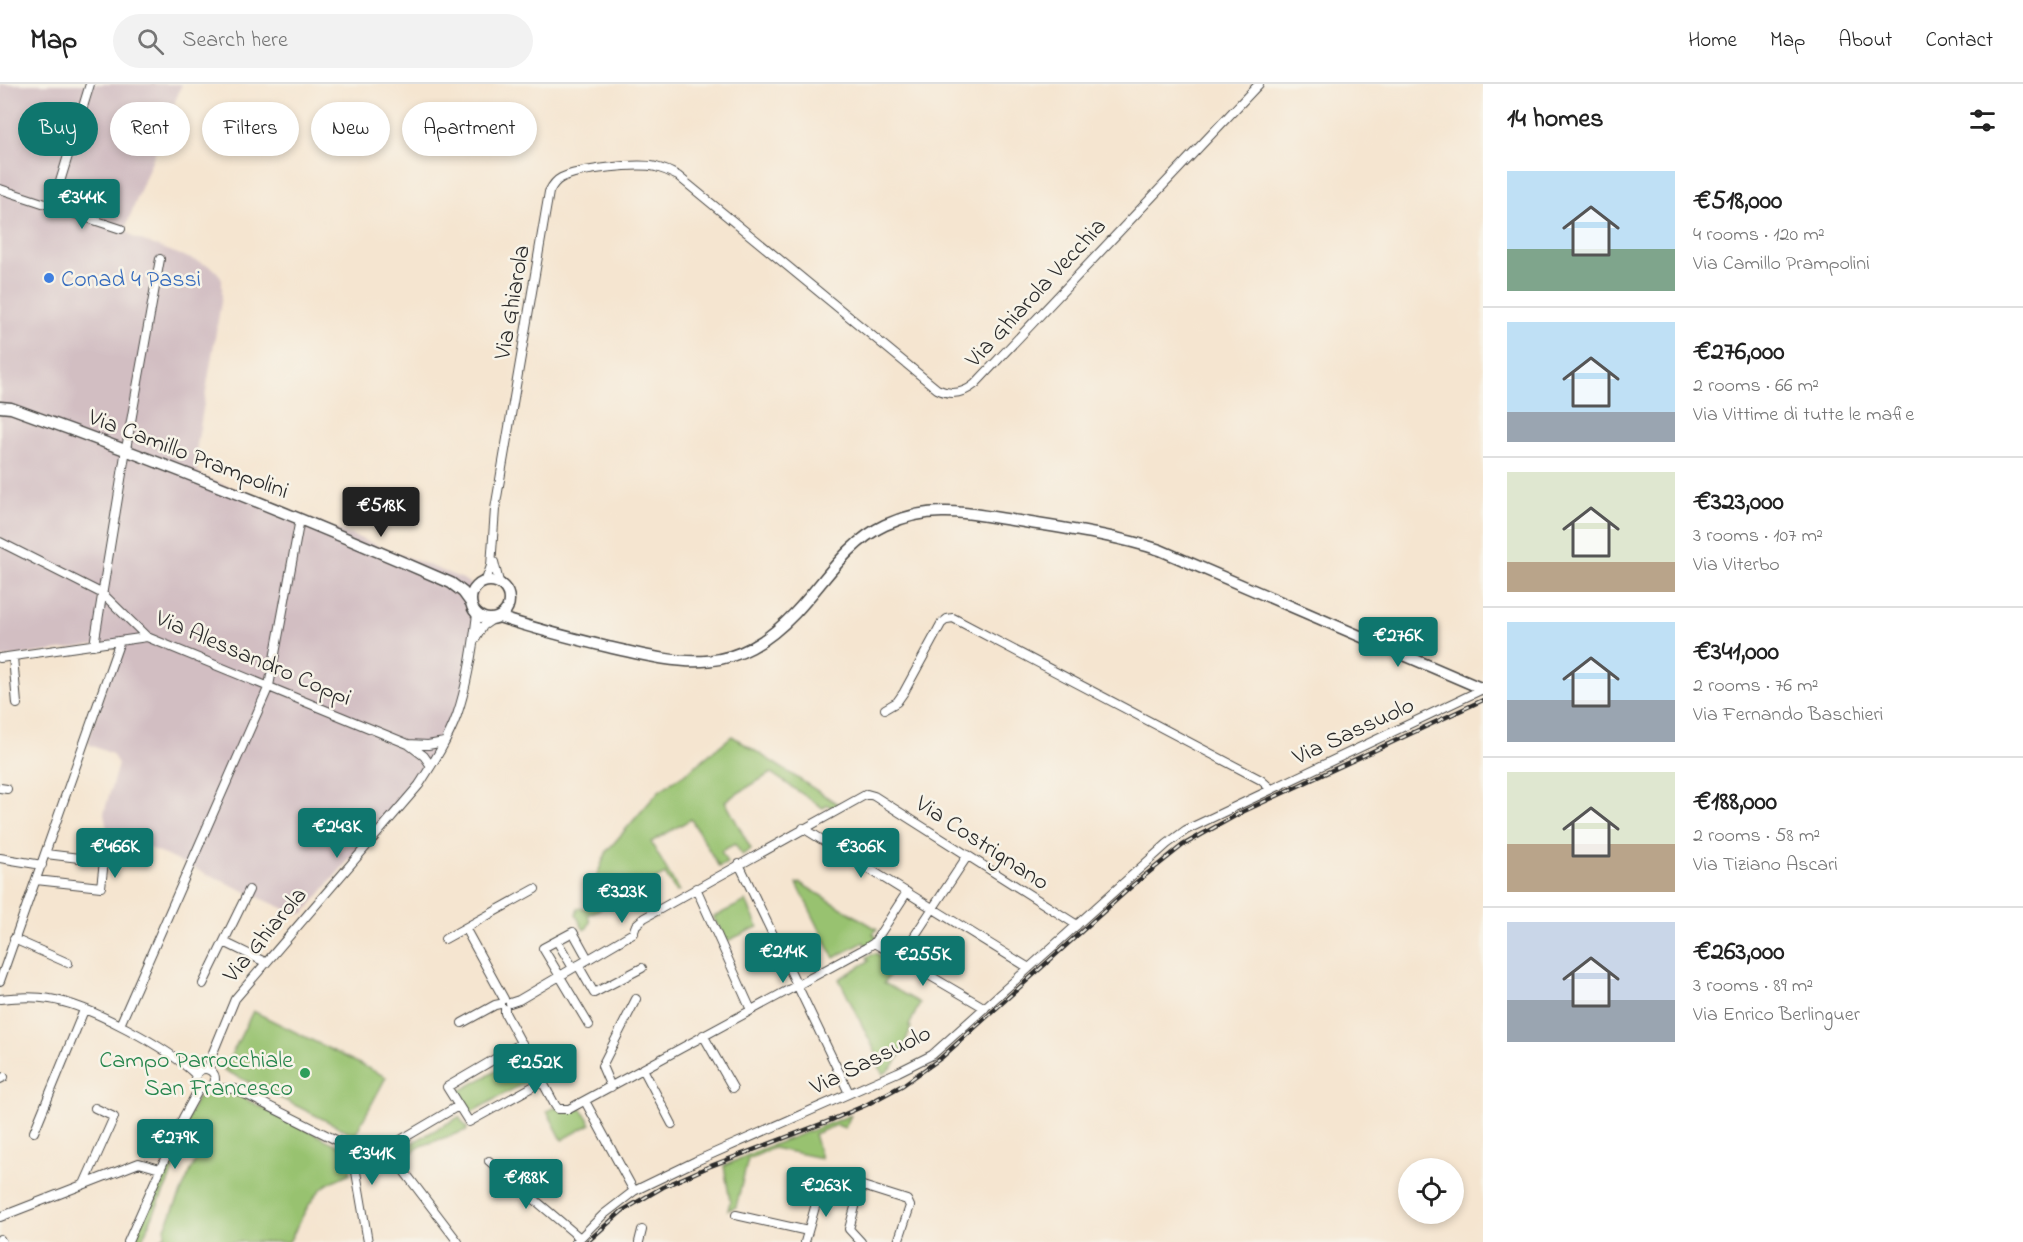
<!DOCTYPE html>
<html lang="en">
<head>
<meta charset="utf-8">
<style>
	body { margin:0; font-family:"Indie Flower",sans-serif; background:#f2f2f2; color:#222; height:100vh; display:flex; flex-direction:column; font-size:22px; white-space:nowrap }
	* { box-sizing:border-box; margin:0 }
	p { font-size:20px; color:#767676 }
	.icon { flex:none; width:33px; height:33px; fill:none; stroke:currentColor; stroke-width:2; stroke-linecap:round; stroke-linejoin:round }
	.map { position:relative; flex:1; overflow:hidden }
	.side { display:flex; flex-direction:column; background:#fff; width:540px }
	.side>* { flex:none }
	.top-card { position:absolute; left:18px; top:18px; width:570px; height:54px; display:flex; gap:12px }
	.buttons { position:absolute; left:1398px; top:1074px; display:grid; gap:12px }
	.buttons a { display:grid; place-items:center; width:66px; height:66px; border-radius:50%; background:#fff; box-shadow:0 3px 9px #0003; font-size:30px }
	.price { position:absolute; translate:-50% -51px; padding:0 14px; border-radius:6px; background:#0f766e; color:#fff; font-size:20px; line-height:39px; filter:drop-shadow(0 2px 3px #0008) }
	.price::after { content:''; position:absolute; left:50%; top:36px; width:18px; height:14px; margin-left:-9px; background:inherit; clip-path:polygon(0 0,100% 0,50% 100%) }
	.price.on { background:#222; color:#fff }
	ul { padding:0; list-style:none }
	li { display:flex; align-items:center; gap:18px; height:150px; padding:0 24px }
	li+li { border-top:2px solid #e0e0e0 }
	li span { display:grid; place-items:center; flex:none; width:168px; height:120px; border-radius:0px; color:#555 }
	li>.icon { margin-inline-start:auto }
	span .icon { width:72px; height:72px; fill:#fffc; stroke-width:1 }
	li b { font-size:26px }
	h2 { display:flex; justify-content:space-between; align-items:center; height:72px; padding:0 24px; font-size:26px }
	.chip { padding:0 21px; border-radius:27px; background:#fff; box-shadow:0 3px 9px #0003; font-size:21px; line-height:54px }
	.chip.on { background:#0f766e; color:#fff }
	header { display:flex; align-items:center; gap:36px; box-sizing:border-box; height:84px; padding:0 30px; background:#fff; border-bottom:2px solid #e0e0e0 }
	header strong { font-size:28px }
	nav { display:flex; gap:33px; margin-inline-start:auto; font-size:21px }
	.search { width:420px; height:54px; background:#f2f2f2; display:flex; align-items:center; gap:15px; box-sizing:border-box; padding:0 21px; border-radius:33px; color:#767676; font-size:22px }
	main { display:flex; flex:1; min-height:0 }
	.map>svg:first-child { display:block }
</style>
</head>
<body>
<header>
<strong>Map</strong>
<div class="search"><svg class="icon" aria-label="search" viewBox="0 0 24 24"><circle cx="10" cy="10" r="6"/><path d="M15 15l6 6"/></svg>Search here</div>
<nav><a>Home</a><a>Map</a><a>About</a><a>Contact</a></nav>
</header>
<main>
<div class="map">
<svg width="1483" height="1158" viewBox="0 0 1483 1158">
	<rect width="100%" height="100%" fill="#f7f3e8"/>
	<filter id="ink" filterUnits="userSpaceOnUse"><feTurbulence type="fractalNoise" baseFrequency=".0167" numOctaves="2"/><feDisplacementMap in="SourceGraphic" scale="12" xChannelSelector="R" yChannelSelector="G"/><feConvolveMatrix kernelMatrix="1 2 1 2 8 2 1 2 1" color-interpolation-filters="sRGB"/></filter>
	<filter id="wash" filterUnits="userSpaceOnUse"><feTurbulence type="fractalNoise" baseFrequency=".008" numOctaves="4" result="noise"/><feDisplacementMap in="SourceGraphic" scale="24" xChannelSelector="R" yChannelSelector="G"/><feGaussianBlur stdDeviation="1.35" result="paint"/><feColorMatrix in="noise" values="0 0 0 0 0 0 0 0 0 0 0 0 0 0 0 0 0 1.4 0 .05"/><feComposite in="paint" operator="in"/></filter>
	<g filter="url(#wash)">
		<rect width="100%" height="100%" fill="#f5e5d0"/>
		<path fill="#d2bec2" d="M0,0H182L125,145L133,153L212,183L218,189L222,196V212L195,373L197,386L202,392L209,395L463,495L474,503L477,508L464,608L437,671L304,829L296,830L107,745L104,729L118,680L112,670L90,661L88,658L120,558L0,574Z"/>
		<path fill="#98c26f" stroke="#62764d" stroke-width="1.5" d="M732,652L841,722L835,726L828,721L823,724L771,689L725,717L751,765L742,771L735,760L721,767L727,779L719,783L691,735L651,758L679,807L676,808L665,790L588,831L590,838L587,844L584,846L576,831L578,824H587L593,807L594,798L607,767L659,707L690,686Z
			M800,799L877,845L873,850L877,853L867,863L864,858L834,874L797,800Z
			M746,817L758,843L727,857L713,833Z
			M875,869L897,880L884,899L920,919L909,942L911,943C904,960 900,981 883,990L876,977L879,975L839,895L869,877L867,873Z
			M253,927L386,993L355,1051L224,986Z
			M523,972L535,993L468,1030L456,1009Z
			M225,1005L343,1064L351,1079L350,1089C341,1094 333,1096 325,1102C310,1113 298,1142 289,1158H161L159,1155L165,1152V1144L202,1062L187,1056L141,1158H131L197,1014L215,1006Z
			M577,1023L582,1025L591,1040L562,1056L547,1027L553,1024Z
			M851,1031L845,1044L837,1041L814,1050L821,1074L773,1064L748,1075L736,1123L728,1126L730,1117L724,1082L757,1067Z
			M459,1033L467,1044V1046L421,1062L403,1075L401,1069L406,1062Z"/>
	</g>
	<g filter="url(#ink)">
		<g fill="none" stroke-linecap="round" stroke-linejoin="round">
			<defs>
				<path id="minor" d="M0,105L121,145
					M51,122L55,114L90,0
					M0,458L103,510L147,553L408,660L424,672L431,682
					M494,478L499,498
					M486,496L491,482L495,425L549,108C552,102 555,97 561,94C578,85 637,79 656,83C664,85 671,88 678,92L937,305C951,312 963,310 975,300L1259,0
					M476,554L483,542L493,535
					M94,561L126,365L160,175
					M13,573L17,620
					M0,574L147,553
					M885,625L897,618L904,608L941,540L947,535L953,534L1261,696L1271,705
					M408,660L428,661L444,658
					M0,704L7,705
					M803,744L1029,884
					M0,774L42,781
					M739,780L849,1009
					M36,796L101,803L104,777L46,770
					M696,804L751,926
					M465,844L504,915
					M14,855L68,879
					M445,855L535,805
					M557,857L573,884
					M224,858L265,878
					M874,859L985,924
					M900,874L968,771
					M588,875L573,848L543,864L589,941
					M578,881L594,909L642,884
					M0,897L120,557
					M203,900L249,806
					M0,915C17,913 34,912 50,915C89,921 169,964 196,991
					M510,919L519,916L633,849L636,841L644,834L867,710L874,712L1077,841
					M505,925V929L555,1021L558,1025H569L866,864L874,859L907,808
					M462,939L495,921L500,920
					M120,941L269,602L300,435
					M703,951L733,1004
					M522,959L447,1003L469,1038L543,997
					M643,985L672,1040
					M195 995a10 10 0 1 1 20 0a10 10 0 1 1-20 0Z
					M209,986L212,971L235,915L419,701C433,679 448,656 457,631C468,599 473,564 477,530
					M0,995L4,993
					M611,1003L602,982L636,915
					M208,1004L235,1005L344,1060L361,1064H382
					M585,1017L634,1107
					M34,1048L84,926
					M381 1065a6 6 0 1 1 12 0a6 6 0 1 1-12 0Z
					M345,1061L352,1070L355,1082L368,1158
					M392,1061L458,1022
					M391,1070L458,1158
					M489,1077L580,1154
					M825,1090L907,1116L910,1122L898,1158
					M85,1098L114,1033L95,1024
					M736,1131L808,1147
					M0,1133L139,1079L160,1085
					M0,1155L2,1158
					M128,1158L183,1034L200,1003
					M576,1158L603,1131L634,1107L696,1077L898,988L932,971L1167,760L1186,746L1483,605
					M639,1158L642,1146
					M805,1158L821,1102
					M861,1158L849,1145L861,1101"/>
				<path id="major" d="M0,323L11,324C160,377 306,436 451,499L463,508L471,519
					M471 516a19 19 0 1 1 38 0a19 19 0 1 1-38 0Z
					M499,533C535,545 571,554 608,563C686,581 734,593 795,529C824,499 846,459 885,441C903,433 923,428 942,428C968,427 994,434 1019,437C1067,445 1114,451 1160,466L1483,605"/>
			</defs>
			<use href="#minor" stroke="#494744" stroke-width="10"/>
			<use href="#major" stroke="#494744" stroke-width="13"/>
			<use href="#minor" stroke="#fff" stroke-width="8"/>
			<use href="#major" stroke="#fff" stroke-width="10"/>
			<defs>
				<path id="rail" d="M587,1158L622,1127L663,1103L708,1083L829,1037L866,1021L903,1001L941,974L1133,801L1183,761L1242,728L1483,616"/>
			</defs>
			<use href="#rail" stroke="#2b2b2b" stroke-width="4.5"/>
			<use href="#rail" stroke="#f7f3e8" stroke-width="2" stroke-dasharray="7" stroke-linecap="butt"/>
		</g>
	</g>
	<circle fill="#3f7fe0" stroke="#f7f3e8" stroke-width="2" cx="49" cy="194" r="6"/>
	<circle fill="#2e9e5b" stroke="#f7f3e8" stroke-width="2" cx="305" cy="989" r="6"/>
	<g text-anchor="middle" stroke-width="5" stroke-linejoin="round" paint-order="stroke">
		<g font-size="24" fill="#366cbe" stroke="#f7f3e8" text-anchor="start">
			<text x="61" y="202">Conad 4 Passi</text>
		</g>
		<g font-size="24" fill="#2b2b2b" stroke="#f7f3e8">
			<text transform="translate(1035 208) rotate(-47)" y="8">Via Ghiarola Vecchia</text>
			<text transform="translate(511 218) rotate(-80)" y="8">Via Ghiarola</text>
			<text transform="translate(189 369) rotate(21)" y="8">Via Camillo Prampolini</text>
			<text transform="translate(254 573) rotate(23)" y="8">Via Alessandro Coppi</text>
			<text transform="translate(1353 646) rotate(-25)" y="8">Via Sassuolo</text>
			<text transform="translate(983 758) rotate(33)" y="8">Via Costrignano</text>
			<text transform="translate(264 850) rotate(-50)" y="8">Via Ghiarola</text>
			<text transform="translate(870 975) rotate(-26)" y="8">Via Sassuolo</text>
		</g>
		<g font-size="24" fill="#27864d" stroke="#f7f3e8" text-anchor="end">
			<text x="293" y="983">Campo Parrocchiale<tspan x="293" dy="28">San Francesco</tspan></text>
		</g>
	</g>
</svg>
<div class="buttons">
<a><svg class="icon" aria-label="locate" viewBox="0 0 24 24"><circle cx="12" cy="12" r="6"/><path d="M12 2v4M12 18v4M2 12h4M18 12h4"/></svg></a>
</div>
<b class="price" style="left:82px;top:146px">€344K</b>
<b class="price on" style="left:381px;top:454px">€518K</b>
<b class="price" style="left:1398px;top:584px">€276K</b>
<b class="price" style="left:337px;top:775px">€243K</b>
<b class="price" style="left:115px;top:795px">€466K</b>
<b class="price" style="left:861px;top:795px">€306K</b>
<b class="price" style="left:622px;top:840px">€323K</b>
<b class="price" style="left:783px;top:900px">€214K</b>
<b class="price" style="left:923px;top:903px">€255K</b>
<b class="price" style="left:535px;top:1011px">€252K</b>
<b class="price" style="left:175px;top:1086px">€279K</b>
<b class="price" style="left:372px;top:1102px">€341K</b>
<b class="price" style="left:526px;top:1126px">€188K</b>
<b class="price" style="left:826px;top:1134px">€263K</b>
<div class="top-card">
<a class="chip on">Buy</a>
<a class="chip">Rent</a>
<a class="chip">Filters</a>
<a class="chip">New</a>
<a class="chip">Apartment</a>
</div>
</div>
<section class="side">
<h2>14 homes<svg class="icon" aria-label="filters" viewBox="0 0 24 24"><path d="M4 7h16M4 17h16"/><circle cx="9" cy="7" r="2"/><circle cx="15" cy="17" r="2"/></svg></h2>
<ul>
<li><span style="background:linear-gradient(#bfe0f5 65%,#7fa58c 0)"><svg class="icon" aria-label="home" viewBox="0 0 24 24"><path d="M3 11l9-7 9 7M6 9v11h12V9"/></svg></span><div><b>€518,000</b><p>4 rooms · 120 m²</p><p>Via Camillo Prampolini</p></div></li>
<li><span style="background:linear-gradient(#bfe0f5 75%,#9aa5b1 0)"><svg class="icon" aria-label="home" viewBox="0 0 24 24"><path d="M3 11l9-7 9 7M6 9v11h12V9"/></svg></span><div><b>€276,000</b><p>2 rooms · 66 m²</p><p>Via Vittime di tutte le mafie</p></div></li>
<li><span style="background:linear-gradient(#dfe7d0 75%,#b9a48a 0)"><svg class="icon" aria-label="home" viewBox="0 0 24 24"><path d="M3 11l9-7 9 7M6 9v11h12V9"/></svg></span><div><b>€323,000</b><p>3 rooms · 107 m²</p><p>Via Viterbo</p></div></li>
<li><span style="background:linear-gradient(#bfe0f5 65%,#9aa5b1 0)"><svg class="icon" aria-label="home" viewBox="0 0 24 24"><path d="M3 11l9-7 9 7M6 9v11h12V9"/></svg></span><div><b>€341,000</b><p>2 rooms · 76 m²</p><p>Via Fernando Baschieri</p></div></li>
<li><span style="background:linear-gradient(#dfe7d0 60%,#b9a48a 0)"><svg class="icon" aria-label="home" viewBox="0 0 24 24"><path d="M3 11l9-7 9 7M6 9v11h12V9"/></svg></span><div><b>€188,000</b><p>2 rooms · 58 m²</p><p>Via Tiziano Ascari</p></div></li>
<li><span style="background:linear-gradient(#c9d6e8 65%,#9aa5b1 0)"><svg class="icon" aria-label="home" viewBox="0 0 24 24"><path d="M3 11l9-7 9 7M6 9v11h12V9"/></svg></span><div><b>€263,000</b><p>3 rooms · 89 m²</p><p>Via Enrico Berlinguer</p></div></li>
</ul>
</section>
</main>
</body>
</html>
